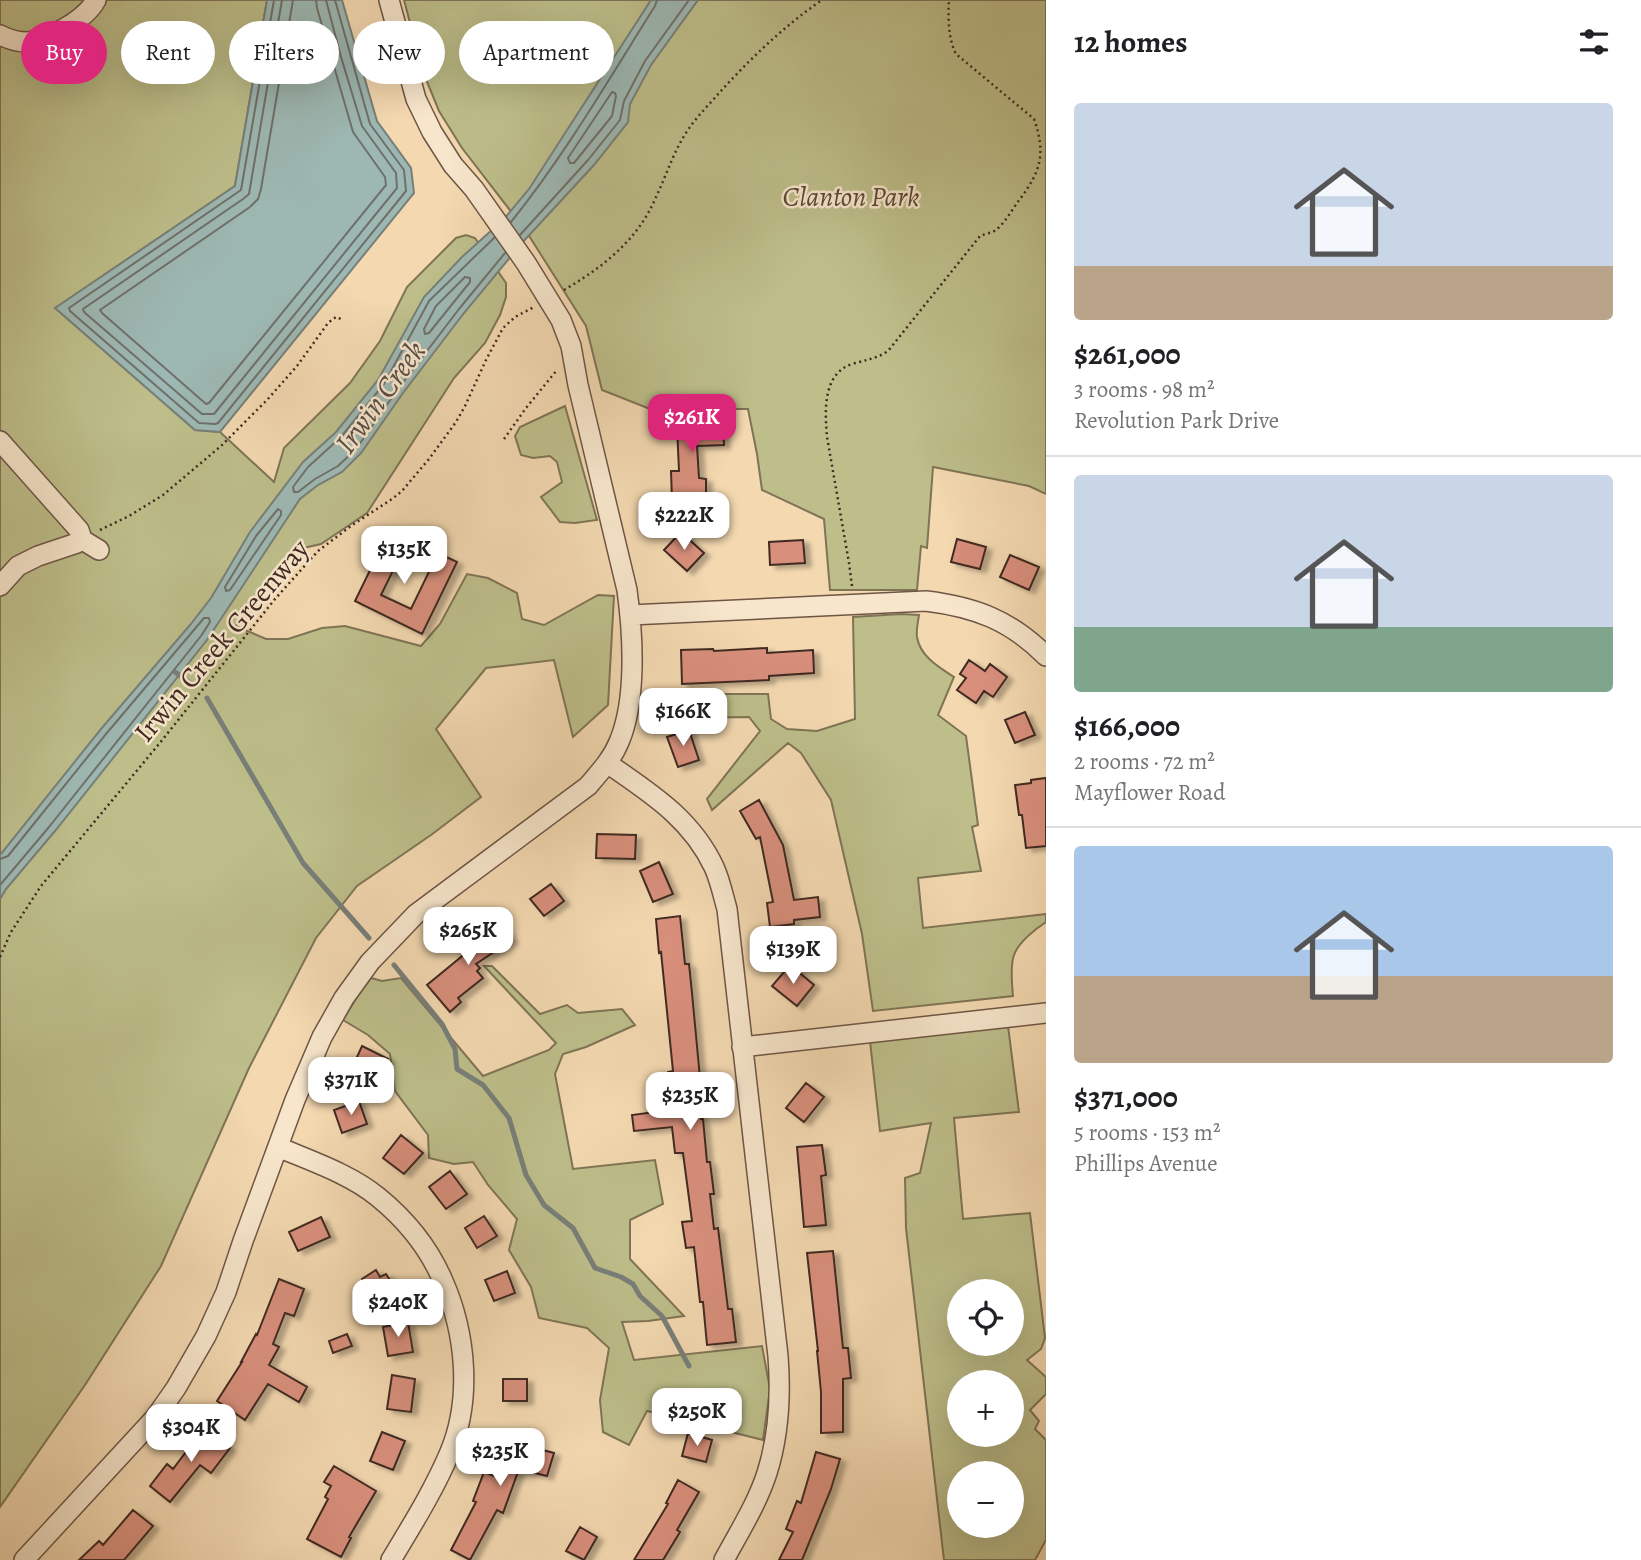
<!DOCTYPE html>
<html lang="en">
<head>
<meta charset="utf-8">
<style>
	body { margin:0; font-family:Alegreya,serif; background:#f2f2f2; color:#202124; height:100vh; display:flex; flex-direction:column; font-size:26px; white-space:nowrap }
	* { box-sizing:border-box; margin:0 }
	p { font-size:23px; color:#757577 }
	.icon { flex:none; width:38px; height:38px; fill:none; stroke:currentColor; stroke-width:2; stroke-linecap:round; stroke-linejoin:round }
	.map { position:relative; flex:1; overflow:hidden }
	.sheet { display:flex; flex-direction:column; background:#fff; width:595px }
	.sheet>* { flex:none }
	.hud { position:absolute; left:21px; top:21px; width:665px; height:63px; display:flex; gap:14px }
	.controls { position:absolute; left:947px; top:1279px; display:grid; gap:14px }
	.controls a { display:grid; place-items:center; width:77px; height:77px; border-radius:50%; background:#fff; box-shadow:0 7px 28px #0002; font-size:35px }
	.price { position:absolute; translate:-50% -60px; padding:0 16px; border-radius:14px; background:#fff; color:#222; font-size:23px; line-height:46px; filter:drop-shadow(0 2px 4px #0008) }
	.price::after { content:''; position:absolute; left:50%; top:42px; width:21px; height:16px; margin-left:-10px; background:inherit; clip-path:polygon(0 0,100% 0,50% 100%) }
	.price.active { background:#db2777; color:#fff }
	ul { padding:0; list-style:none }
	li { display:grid; align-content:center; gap:14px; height:371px; padding:0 28px }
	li+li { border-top:2px solid #e0e0e0 }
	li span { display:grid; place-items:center; height:217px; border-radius:7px; color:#555 }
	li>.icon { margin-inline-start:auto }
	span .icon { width:126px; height:126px; fill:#fffc; stroke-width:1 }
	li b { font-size:30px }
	h2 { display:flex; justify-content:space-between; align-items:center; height:84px; padding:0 28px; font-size:30px }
	.tag { padding:0 24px; border-radius:32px; background:#fff; box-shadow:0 7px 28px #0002; font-size:24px; line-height:63px }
	.tag.active { background:#db2777; color:#fff }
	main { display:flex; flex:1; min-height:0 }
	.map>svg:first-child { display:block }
</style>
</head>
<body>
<main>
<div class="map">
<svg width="1046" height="1560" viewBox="0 0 1046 1560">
	<defs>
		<filter id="shadow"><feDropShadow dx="6" dy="3.5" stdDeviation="2" flood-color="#0004"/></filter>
	</defs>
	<rect width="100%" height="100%" fill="#f3d8b0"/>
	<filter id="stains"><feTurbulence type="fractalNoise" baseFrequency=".00286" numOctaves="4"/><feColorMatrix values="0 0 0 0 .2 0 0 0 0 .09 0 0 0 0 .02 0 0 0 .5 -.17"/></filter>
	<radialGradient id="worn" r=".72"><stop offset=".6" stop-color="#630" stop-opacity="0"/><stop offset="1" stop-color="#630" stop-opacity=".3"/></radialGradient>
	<path fill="#bdbe8a" stroke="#7f7456" stroke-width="2" fill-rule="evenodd" d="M0,0H267L235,186L56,308L195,430L220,432L274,482L284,448L350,383L380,341L407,287L456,238L466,235L475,238L506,283V297L500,315L485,343L454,378L367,513L321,544L295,550L236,626L266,639H288L322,628L345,626L421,646L440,624L467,574L488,578L517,593L522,619L544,625L598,595L614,596L608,705L573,737L554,660L486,668L436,729L481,797L431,835L357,886L316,938L249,1068L161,1266L85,1385L0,1507Z
		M404,0H1046V494L1029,486L933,467L927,548L921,546L917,590H830L824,519L762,490L757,454L748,409H650L602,390L586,326L526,231L462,148L439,111L423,72Z
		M565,406L597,520L575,523L560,522L541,497L562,482L557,462L550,456L533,458L521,455L515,436L520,427Z
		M901,614L919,615C918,622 916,630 917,637C920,656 938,667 954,677L938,715L966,736L978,825L972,827L981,871L918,878L923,928L1046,914V922C1035,929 1018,943 1014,955C1010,965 1012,985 1013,996L873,1011L862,934L831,800L801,753L788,743L712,810L707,799L760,731L749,717L683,718L678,706L693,694H768L771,719L787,729L817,731L855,719L853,617Z
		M484,966H492L540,1014L567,1005L578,1013L622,1009L635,1025L586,1047L563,1054L555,1074L573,1169L655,1160L663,1204L630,1220V1259L684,1316L648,1321L622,1322L634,1360L762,1346L770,1389L763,1440L647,1411L629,1445L603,1432L600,1400L609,1348L587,1328L539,1318L531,1287L509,1250L517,1219L488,1185L473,1162L454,1164L429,1158L428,1135L395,1091L390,1054L368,1035L343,1020L357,997L371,978L382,981L401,978L483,1076L549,1050L556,1043Z
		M1008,1026L1019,1112L954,1118L963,1219L1030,1213L1045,1338L1041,1349L1027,1360L1046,1377V1394L1030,1410L1039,1421L1035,1429L1046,1440V1540L1035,1560H944L906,1228L905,1178L920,1173L931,1123L880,1131L870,1041ZM959,1292H1012V1344H959ZM959,1382H1012V1435H959ZM959,1474H1012V1526H959Z"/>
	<path fill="#9db8b3" stroke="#787f79" stroke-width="2" d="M267,0H342L377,121L411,168L414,193L220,432L195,430L55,308L235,186Z
		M651,0H698L651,65L630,104L628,122L594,165L521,244L464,313L403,393L361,453L342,472L318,485L300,499L207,640L55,831L6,889L0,899V855L101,729L190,625L211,598L250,532L303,462L336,432L378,380L424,297L462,257L504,219L529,189Z"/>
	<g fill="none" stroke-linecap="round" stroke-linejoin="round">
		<path stroke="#6f706a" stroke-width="2" d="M274,0L241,190L69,308L70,311L199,423L215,424L218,423L406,191L404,170L370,124L335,0
			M282,0L249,194L243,199L83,309L84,312L202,414H214L397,188L396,173L362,126L341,57L326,0
			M293,0L261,189L258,199L250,207L100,310L102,313L206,404L209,403L386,185L385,177L353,132L317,8L316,0
			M612,92L615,93L616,96L612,116L574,163H570L568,158Z
			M511,222C565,155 609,79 655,6L657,0
			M520,235L588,160L620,120L624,101L645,61L689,0
			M494,238L429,301L384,384L341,437L308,467L293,487L294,492H298L315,479L338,466L356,449L398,389L459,309L505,253
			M465,277L470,278V282L429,333L425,334L424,329L436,306Z
			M278,509L281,511V515L230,590L226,591L225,587L256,536Z
			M0,859L8,856L106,734L204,618H209L210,622L201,636L49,827L0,885"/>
		<path stroke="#787f79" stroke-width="5" d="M175,672L193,685
			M207,698L303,863L369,938
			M394,965L442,1024L455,1049L457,1069L483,1085L509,1118L526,1175L544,1205L573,1228L595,1268L621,1277L633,1284L640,1296L662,1316L689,1366"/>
	</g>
	<path fill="#d88f7b" stroke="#412921" stroke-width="2" filter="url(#shadow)" d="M703,410L704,427L723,426L724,445L697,446L699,478L706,479V500L672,501L671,471H679L677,427H674L673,412Z
		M390,529L409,538L381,595L411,609L438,553L457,562L422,634L355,601Z
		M681,532L704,553L687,571L664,550Z
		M957,539L986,547L980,569L951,562Z
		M803,540L805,563L770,565L769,542Z
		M1010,555L1039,567L1029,590L1000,577Z
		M767,648V653L813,650L814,673L769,676V680L682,684L681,650L713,649L714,651Z
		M969,660L985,671L990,664L1007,677L993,697L984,691L976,703L957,690L966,678L960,674Z
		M1025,712L1035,735L1015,743L1005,720Z
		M689,730L699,760L678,767L667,737Z
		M1046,778V846L1026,848L1022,815H1019L1015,785L1031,783V780Z
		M759,800L783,845L794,900L818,897L820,917L794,920V924L770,927L767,903L773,902L760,837L756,839L740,811Z
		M597,834L636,835L635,859L596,858Z
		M659,862L673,894L653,902L640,871Z
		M551,884L564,901L544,916L530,899Z
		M680,916L685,964H689L692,993L700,1078H697L701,1119H703L707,1162H710L714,1194H710L714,1229L718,1228L728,1309H732L736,1342L707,1345L703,1302H700L694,1247L686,1248L682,1222L692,1221L683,1153H675L672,1127L634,1131L632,1115L655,1112L653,1086L669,1084L668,1072L673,1071L661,952L659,953L656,919Z
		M498,920L512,940L476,964L480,968L477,971L483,978L458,998L461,1002L450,1012L427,985L483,939L479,933Z
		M790,965L814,985L797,1006L772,986Z
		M362,1046L388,1059L378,1080L352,1068Z
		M806,1083L824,1097L804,1122L786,1108Z
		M359,1101L367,1124L342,1133L334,1110Z
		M401,1135L423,1153L404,1174L383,1158Z
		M822,1145L826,1175L821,1176L826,1225L804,1227L797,1147Z
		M450,1171L467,1194L446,1209L429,1187Z
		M484,1216L497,1236L477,1248L465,1228Z
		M321,1217L330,1237L298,1251L289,1232Z
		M833,1251L843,1348H848L851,1378L843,1379V1432L821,1433V1392L817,1351H818L807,1253Z
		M376,1270L380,1277L386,1274L399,1294L378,1306L362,1279Z
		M507,1271L515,1293L494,1301L485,1280Z
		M279,1279L304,1289L294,1316L285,1313L273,1344L279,1347L269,1365L307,1387L299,1402L268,1384L245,1420L217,1401L242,1362H241L256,1334L257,1335Z
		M408,1322L413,1352L388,1356L383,1327Z
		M347,1334L352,1346L333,1353L329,1341Z
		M392,1375L415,1379L411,1412L387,1409Z
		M503,1379H527V1401H503Z
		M204,1428L230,1448L211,1473L200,1465L170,1502L150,1486L167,1464L173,1469Z
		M511,1430L534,1436L531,1447L554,1453L547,1476L519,1469L503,1513L497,1510L470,1560L451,1550L476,1502L473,1501L484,1472L494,1476L504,1439L508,1440Z
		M382,1432L405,1441L393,1470L370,1461Z
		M688,1433L712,1440L706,1462L682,1456Z
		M816,1452L840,1459L831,1489L802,1560H779L793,1532L786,1529L797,1501L801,1503Z
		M334,1466L376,1491L349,1537L351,1538L341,1557L307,1539L328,1499L325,1497L331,1486L324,1482Z
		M678,1480L699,1492L677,1530L680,1532L663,1560H634L668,1504L666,1503Z
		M133,1510L153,1526L124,1560H79L99,1541L103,1545Z
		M580,1527L597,1537L584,1560L566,1551Z"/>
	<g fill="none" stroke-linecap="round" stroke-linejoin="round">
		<defs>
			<path id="minor" d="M0,35C8,39 18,42 27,42C48,41 86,19 96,0
				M0,441L79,530L81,536L77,543L38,556L18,566L0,586
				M81,539L99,550
				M630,615L926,601C975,607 1010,620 1046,656
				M607,763C650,793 691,818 714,867C720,880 723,895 727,909L778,1356C781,1395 779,1435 767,1473C757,1504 739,1532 724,1560
				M742,1047L1046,1013
				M278,1147C311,1161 350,1174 378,1197C405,1219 429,1248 443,1281C466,1333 472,1399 450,1452C434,1490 412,1525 391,1560
				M24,1560L155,1418L176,1388L206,1336L226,1292L243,1241L295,1100L322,1037L344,998L370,962L416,914L588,786C600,772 612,759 619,742C637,700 633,634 627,590L578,385L571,346L561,320L526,263L474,189L453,165L432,132L416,99L389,0"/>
		</defs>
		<use href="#minor" stroke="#6e5545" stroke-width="22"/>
		<path stroke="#412921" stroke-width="2.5" stroke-dasharray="2 3.5" stroke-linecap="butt" d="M564,290C603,267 638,240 656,197C667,174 674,150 688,130C697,116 709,105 719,93C750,59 784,26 822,0
			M504,439L526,408L557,370
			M100,530L129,516L163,495L221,446L267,400L297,366L328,323L336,317L343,320
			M852,586L849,563L827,437C825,412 822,374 852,364C865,360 876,359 888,351L980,236C985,234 991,233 996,230C1005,223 1013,208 1020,199C1041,171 1046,153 1034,119L956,54C948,38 948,18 949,0
			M0,957L11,932L41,886L159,744L275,599L318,551L351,526L392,499L402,491L429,459L456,422L465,406L486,360L503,328L515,317L534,307"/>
		<use href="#minor" stroke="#f7e6cc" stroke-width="19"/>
	</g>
	<g text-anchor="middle" stroke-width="5" stroke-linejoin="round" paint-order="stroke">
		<g font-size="28" font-style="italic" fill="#5a4736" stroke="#f7e6cc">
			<text x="851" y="206">Clanton Park</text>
		</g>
		<g font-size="28" fill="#412921" stroke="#f7e6cc">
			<text transform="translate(221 640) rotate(-50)" y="10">Irwin Creek Greenway</text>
		</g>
		<g font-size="30" font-style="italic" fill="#584d46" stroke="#f7e6cc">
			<text transform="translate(380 397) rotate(-54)" y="10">Irwin Creek</text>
		</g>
	</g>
	<rect width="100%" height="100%" filter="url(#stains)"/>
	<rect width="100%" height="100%" fill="url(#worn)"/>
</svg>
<div class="controls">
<a><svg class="icon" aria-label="locate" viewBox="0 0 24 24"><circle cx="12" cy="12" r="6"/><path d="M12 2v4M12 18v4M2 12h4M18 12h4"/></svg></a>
<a>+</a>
<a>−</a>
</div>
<b class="price active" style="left:692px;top:454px">$261K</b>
<b class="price" style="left:684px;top:552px">$222K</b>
<b class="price" style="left:404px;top:586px">$135K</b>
<b class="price" style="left:683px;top:748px">$166K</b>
<b class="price" style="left:468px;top:967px">$265K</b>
<b class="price" style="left:793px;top:986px">$139K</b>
<b class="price" style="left:351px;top:1117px">$371K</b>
<b class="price" style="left:690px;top:1132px">$235K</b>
<b class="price" style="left:398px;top:1339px">$240K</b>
<b class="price" style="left:697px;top:1448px">$250K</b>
<b class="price" style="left:191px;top:1464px">$304K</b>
<b class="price" style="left:500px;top:1488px">$235K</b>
<div class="hud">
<a class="tag active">Buy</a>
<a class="tag">Rent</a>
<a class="tag">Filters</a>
<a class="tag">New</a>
<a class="tag">Apartment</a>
</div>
</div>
<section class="sheet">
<h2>12 homes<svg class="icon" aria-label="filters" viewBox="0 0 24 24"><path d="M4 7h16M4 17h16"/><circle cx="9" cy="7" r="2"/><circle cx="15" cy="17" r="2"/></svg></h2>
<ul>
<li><span style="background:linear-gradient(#c9d6e8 75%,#b9a48a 0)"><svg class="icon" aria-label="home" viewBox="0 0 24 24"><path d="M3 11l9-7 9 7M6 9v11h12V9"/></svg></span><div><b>$261,000</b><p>3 rooms · 98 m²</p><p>Revolution Park Drive</p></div></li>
<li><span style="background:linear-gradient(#c9d6e8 70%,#7fa58c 0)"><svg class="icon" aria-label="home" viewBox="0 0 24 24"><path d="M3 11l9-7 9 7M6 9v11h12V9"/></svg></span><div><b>$166,000</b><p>2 rooms · 72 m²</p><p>Mayflower Road</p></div></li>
<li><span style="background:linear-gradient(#a9c7e8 60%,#b9a48a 0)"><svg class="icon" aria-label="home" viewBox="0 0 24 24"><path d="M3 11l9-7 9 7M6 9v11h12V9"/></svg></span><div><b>$371,000</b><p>5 rooms · 153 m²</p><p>Phillips Avenue</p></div></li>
</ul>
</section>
</main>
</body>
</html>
